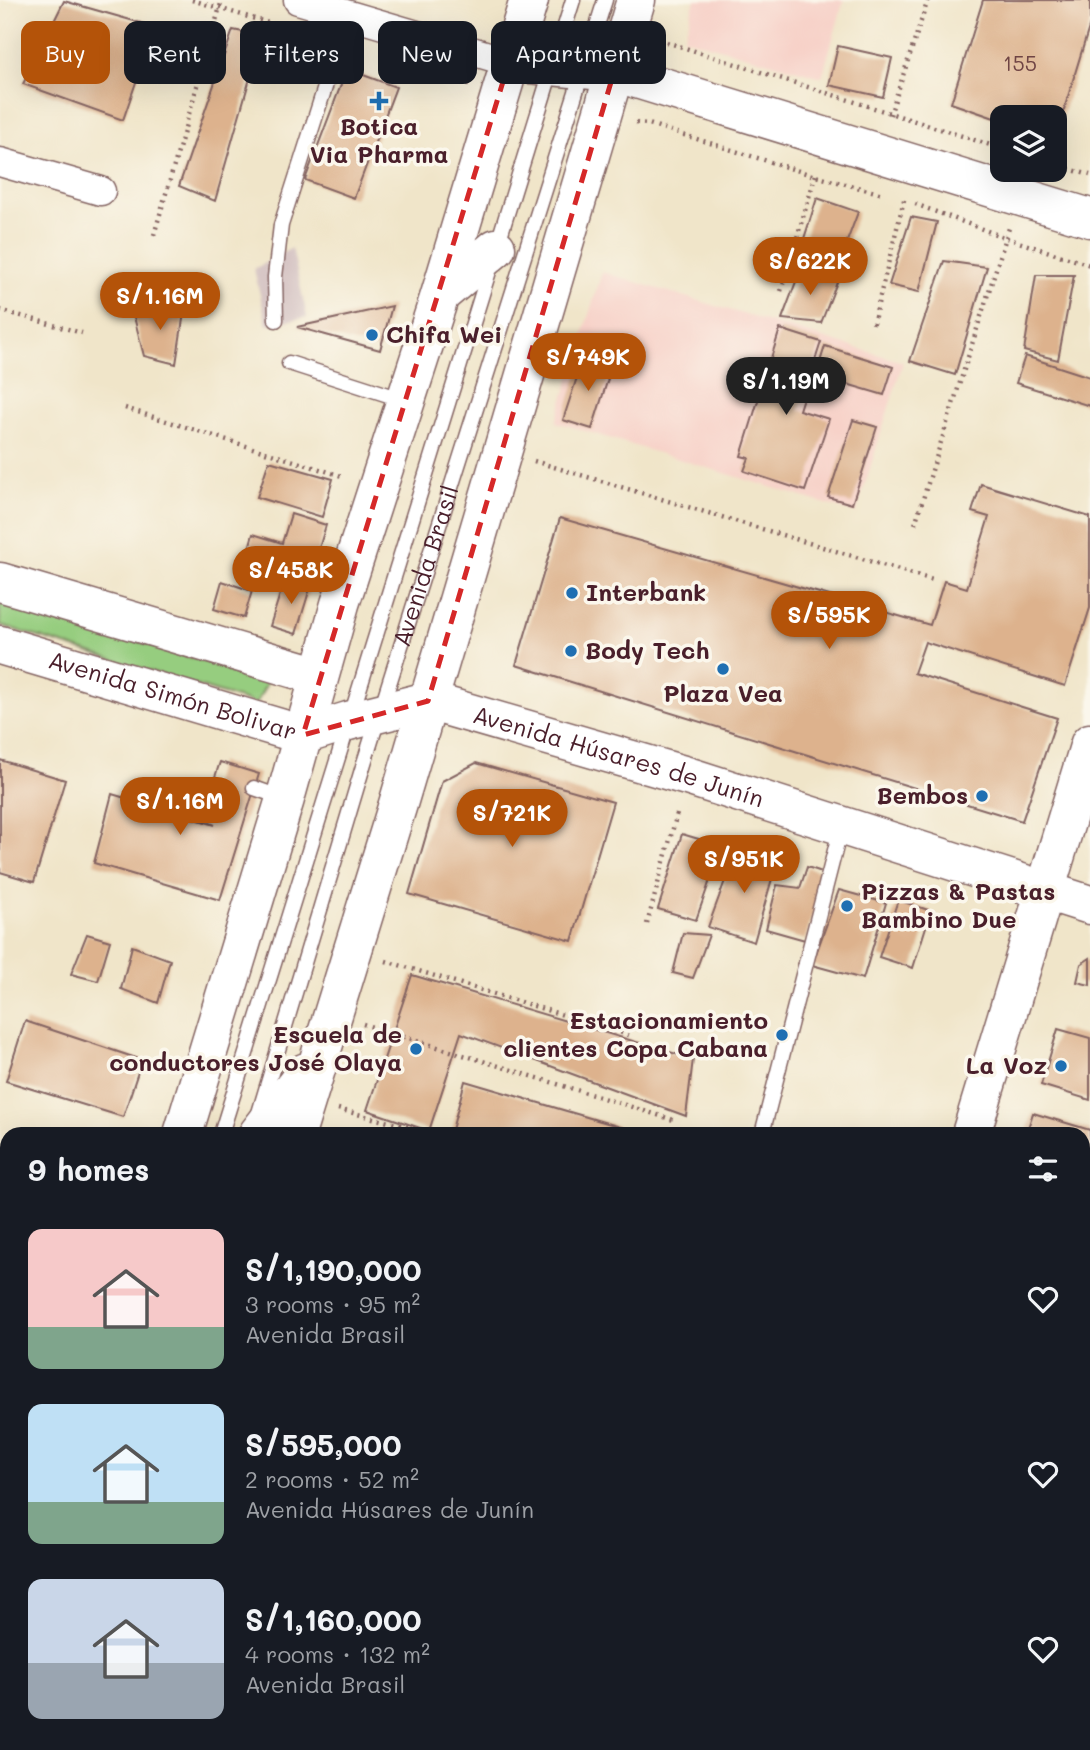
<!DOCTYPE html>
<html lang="en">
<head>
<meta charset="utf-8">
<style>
	body { margin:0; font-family:Mali,sans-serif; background:#20242c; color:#f1f3f6; height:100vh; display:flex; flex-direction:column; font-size:26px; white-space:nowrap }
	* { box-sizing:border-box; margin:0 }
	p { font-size:23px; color:#9ea1a6 }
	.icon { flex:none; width:38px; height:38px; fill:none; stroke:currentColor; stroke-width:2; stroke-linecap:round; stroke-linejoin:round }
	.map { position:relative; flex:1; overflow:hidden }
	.sheet { position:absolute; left:0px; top:1127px; width:1090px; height:623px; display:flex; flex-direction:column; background:#171b24; border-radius:21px 21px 0 0; box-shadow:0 7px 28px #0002 }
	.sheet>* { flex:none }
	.top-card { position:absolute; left:21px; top:21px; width:700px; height:63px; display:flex; gap:14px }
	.controls { position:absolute; left:990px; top:105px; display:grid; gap:14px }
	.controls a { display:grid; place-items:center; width:77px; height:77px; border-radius:14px; background:#171b24; box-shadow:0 7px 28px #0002; font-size:35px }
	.price { position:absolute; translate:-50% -60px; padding:0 16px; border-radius:24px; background:#b45309; color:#fff; font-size:23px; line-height:46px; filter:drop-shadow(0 2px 4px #0008) }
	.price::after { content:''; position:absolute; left:50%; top:42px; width:21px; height:16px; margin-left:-10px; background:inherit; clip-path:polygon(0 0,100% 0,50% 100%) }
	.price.selected { background:#222; color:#fff }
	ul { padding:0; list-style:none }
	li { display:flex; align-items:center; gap:21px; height:175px; padding:0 28px }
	li span { display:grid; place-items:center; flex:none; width:196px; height:140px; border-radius:14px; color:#555 }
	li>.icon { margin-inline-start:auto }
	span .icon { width:84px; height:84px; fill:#fffc; stroke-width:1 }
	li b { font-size:30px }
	h2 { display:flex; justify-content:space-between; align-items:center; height:84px; padding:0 28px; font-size:30px }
	.tag { padding:0 24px; border-radius:14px; background:#171b24; box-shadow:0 7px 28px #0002; font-size:24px; line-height:63px }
	.tag.selected { background:#b45309; color:#fff }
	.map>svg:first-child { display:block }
</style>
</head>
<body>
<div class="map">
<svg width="1090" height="1750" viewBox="0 0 1090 1750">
	<rect width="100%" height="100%" fill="#fbf7ec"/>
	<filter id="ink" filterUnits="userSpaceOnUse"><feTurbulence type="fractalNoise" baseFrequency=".0143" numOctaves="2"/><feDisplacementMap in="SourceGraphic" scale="14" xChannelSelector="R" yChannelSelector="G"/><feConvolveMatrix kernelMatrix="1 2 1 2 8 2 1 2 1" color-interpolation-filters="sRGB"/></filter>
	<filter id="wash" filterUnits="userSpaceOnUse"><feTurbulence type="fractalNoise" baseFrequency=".00686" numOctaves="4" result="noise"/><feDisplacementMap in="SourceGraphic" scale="28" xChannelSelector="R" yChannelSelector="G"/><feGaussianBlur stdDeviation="1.57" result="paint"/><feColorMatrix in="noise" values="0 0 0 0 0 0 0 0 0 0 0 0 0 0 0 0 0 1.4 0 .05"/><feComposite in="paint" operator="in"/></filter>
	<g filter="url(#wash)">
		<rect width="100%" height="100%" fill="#f0e5c9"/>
		<path fill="#f7d1c8" d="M695,0H844L822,77L684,38Z
			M602,272L903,362L856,513L556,422Z"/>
		<path fill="#d2bfc0" d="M292,248L307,317L267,325L254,269Z"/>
		<path fill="#96cd7f" stroke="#707655" stroke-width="2" d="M0,599L268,681L256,704L0,625Z"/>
		<g id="blocks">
			<path fill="#ddb28d" d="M983,0H1090V24L1056,136L1055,117H1003V121L951,103Z
				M64,1L155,27L123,120L23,84Z
				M233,30L262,36L215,201L179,186Z
				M838,46L892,58L883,97L829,85Z
				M347,69L396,87L354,198L305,180Z
				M817,198L858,212L840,260L802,245Z
				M911,217L937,222L919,292L889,285Z
				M944,261L987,267L955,375L910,361Z
				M800,271L839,277L821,323L782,319Z
				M1036,275H1074L1058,360L1024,351Z
				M185,306L176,364L144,356L132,309Z
				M392,306L380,350L297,327Z
				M780,329L821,342L799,410L829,419L805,491L744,471L749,458L741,456Z
				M825,346L893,367L884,395L816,375Z
				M584,356L612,366L592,429L563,420Z
				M1025,356L1090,377V406L1016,383Z
				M853,420L877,427L852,504L828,497Z
				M269,461L333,479L322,517L257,497Z
				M981,484L1090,517V608L1065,686L925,642L914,673L1057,718L1022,821L516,665L560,518L930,625L944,581L967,588L989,517L972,512Z
				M291,514L326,525L311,575L247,555L253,534L282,543Z
				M285,578L311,585L296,634L270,626Z
				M222,581L252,591L244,618L214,609Z
				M0,760L65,780L34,882L0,872Z
				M220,762L259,774L220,900L94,863L112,794L215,825L201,819Z
				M476,763L613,802L572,941L409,894L442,781Z
				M682,834L722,846L696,920L658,909Z
				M737,848L777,861L754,942L708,927Z
				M807,867L825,873L805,940L766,929L777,885L800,888Z
				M839,890L886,903L863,979L812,965Z
				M898,900L931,911L913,968L879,957Z
				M683,933L709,935L693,978L673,973Z
				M87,934L110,941L98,981L71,974Z
				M132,946L170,960L158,1003L121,989Z
				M1090,958V985L1077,982L1081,964Z
				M412,975L693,1059L686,1116L461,1033L429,1131L367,1110Z
				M25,1021L142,1060L123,1117L6,1081Z
				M1058,1029L1090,1038V1100L1041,1085Z
				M465,1081L641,1133V1134H464L452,1130Z
				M1033,1113L1090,1130V1153L1083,1151V1134H1026Z
				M0,1324L7,1326V1480L1,1500Z
				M1010,1743H1053L1051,1750H1012L1008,1749Z"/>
		</g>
	</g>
	<g filter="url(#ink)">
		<use href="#blocks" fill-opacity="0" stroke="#846462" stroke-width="2"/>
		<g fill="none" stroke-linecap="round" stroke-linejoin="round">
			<defs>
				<g id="lane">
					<path d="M497,246L573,0"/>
					<path d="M276,320L275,277L281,225L348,15"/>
					<path d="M289,363L404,400"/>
					<path d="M254,788L283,798"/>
					<path id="s1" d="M259,1113L364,763L605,0"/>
					<path d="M221,1134L491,265"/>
					<path d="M762,1134L841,827"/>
					<path d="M30,1750L33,1743"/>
					<path d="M61,1750L63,1743"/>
				</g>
				<path id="street" d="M298,0L509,62
					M0,162L101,191
					M0,1268L7,1270"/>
				<g id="secondary">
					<path d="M509,62L614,72L1090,218"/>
					<path d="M0,582L319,676"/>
					<path id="s2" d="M0,645L303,735L348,721L428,701L687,776L1090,905"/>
					<path d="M971,1134L1090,743"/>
					<path d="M1083,1592L1090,1594"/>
					<path d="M785,1750L787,1743"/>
				</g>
				<path id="primary" d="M440,295L496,248
					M183,1134L285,799L340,604L440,295L529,0
					M258,1134L306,1072
					M296,1134L398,804L636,0
					M0,1721L7,1698
					M97,1750L100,1743"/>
			</defs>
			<use href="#lane" stroke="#846462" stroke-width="17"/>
			<use href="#street" stroke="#846462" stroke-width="31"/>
			<use href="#secondary" stroke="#846462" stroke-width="41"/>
			<use href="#primary" stroke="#846462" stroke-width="41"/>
			<path stroke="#846462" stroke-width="4.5" stroke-dasharray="2 5" stroke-linecap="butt" d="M192,0L285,28
				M660,40L1003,149
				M441,76L469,85
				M890,115L928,0
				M636,123L649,124L815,176L883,194
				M1055,165L1090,175
				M915,204L1006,238L1090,265
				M154,235L222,0
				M781,291L816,174
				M0,310L82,333
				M873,324L905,196
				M125,408L345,477
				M534,461L933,580
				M915,524L1009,228
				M647,924L678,810
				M386,961L632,1036
				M363,1024L677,1121
				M338,1109L435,1134
				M353,1743L377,1750"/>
			<use href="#lane" stroke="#fff" stroke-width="14"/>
			<use href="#street" stroke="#fff" stroke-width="28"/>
			<use href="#secondary" stroke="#fff" stroke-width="38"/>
			<use href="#primary" stroke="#fff" stroke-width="38"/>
		</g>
	</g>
	<path fill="none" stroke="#d62828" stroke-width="5" stroke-dasharray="14 9" stroke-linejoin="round" d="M509,62L614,72L428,701L303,735Z"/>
	<g fill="#1f6fb2" stroke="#fbf7ec" stroke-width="2.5">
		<path d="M375.5 90.5h7v7h7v7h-7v7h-7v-7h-7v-7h7z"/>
		<circle cx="372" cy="335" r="7"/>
		<circle cx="572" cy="593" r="7"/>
		<circle cx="571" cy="651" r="7"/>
		<circle cx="723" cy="669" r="7"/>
		<circle cx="982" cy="796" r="7"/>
		<circle cx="847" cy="906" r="7"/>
		<circle cx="782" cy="1035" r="7"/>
		<circle cx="416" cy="1049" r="7"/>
		<circle cx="1061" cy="1066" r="7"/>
	</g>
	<g text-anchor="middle" stroke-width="7" stroke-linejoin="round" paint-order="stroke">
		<g font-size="21" fill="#6f4444">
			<text x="1020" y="71">155</text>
		</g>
		<g font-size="24" font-weight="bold" fill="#4a1f2b" stroke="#fbf7ec" text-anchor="start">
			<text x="379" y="135" text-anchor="middle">Botica<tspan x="379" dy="28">Via Pharma</tspan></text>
			<text x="386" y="343">Chifa Wei</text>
			<text x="586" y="601">Interbank</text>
			<text x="585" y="659">Body Tech</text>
			<text x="723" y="702" text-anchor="middle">Plaza Vea</text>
			<text x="968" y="804" text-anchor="end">Bembos</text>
			<text x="861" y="900">Pizzas &amp; Pastas<tspan x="861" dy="28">Bambino Due</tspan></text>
			<text x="768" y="1029" text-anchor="end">Estacionamiento<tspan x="768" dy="28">clientes Copa Cabana</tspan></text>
			<text x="402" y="1043" text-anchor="end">Escuela de<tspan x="402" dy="28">conductores José Olaya</tspan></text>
			<text x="1047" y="1074" text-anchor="end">La Voz</text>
		</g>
		<g font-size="24" fill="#4a1f2b" stroke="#fbf7ec">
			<text dy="8" stroke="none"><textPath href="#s1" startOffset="572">Avenida Brasil</textPath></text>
			<text dy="8" stroke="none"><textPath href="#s2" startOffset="180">Avenida Simón Bolivar</textPath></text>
			<text dy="8" stroke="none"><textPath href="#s2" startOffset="644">Avenida Húsares de Junín</textPath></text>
		</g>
	</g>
</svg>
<div class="controls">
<a><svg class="icon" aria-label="layers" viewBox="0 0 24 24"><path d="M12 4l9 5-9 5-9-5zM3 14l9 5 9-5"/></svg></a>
</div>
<b class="price" style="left:810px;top:297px">S/622K</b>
<b class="price" style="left:160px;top:332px">S/1.16M</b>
<b class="price" style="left:588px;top:393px">S/749K</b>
<b class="price selected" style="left:786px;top:417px">S/1.19M</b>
<b class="price" style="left:291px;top:606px">S/458K</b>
<b class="price" style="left:829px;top:651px">S/595K</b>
<b class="price" style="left:180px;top:837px">S/1.16M</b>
<b class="price" style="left:512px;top:849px">S/721K</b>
<b class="price" style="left:744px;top:895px">S/951K</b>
<div class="top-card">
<a class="tag selected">Buy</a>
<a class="tag">Rent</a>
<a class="tag">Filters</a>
<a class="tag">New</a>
<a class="tag">Apartment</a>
</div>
<section class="sheet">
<h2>9 homes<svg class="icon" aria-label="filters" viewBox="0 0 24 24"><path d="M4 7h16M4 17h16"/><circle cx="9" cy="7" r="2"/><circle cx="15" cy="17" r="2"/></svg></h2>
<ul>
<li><span style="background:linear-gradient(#f6c9c9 70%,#7fa58c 0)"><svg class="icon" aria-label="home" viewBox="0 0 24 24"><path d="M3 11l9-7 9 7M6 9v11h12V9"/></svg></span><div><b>S/1,190,000</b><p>3 rooms · 95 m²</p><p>Avenida Brasil</p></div><svg class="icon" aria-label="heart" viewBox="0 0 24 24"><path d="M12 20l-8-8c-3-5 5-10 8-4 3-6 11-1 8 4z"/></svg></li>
<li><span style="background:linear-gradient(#bfe0f5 70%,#7fa58c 0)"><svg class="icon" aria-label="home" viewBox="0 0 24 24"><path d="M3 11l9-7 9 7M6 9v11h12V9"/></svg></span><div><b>S/595,000</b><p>2 rooms · 52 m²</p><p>Avenida Húsares de Junín</p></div><svg class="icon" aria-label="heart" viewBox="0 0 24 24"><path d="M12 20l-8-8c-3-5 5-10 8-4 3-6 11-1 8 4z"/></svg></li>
<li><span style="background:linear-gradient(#c9d6e8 60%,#9aa5b1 0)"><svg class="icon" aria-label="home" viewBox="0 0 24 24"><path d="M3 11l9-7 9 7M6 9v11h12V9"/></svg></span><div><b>S/1,160,000</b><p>4 rooms · 132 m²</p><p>Avenida Brasil</p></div><svg class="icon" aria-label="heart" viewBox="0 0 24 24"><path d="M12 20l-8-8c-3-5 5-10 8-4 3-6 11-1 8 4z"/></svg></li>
</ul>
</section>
</div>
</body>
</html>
